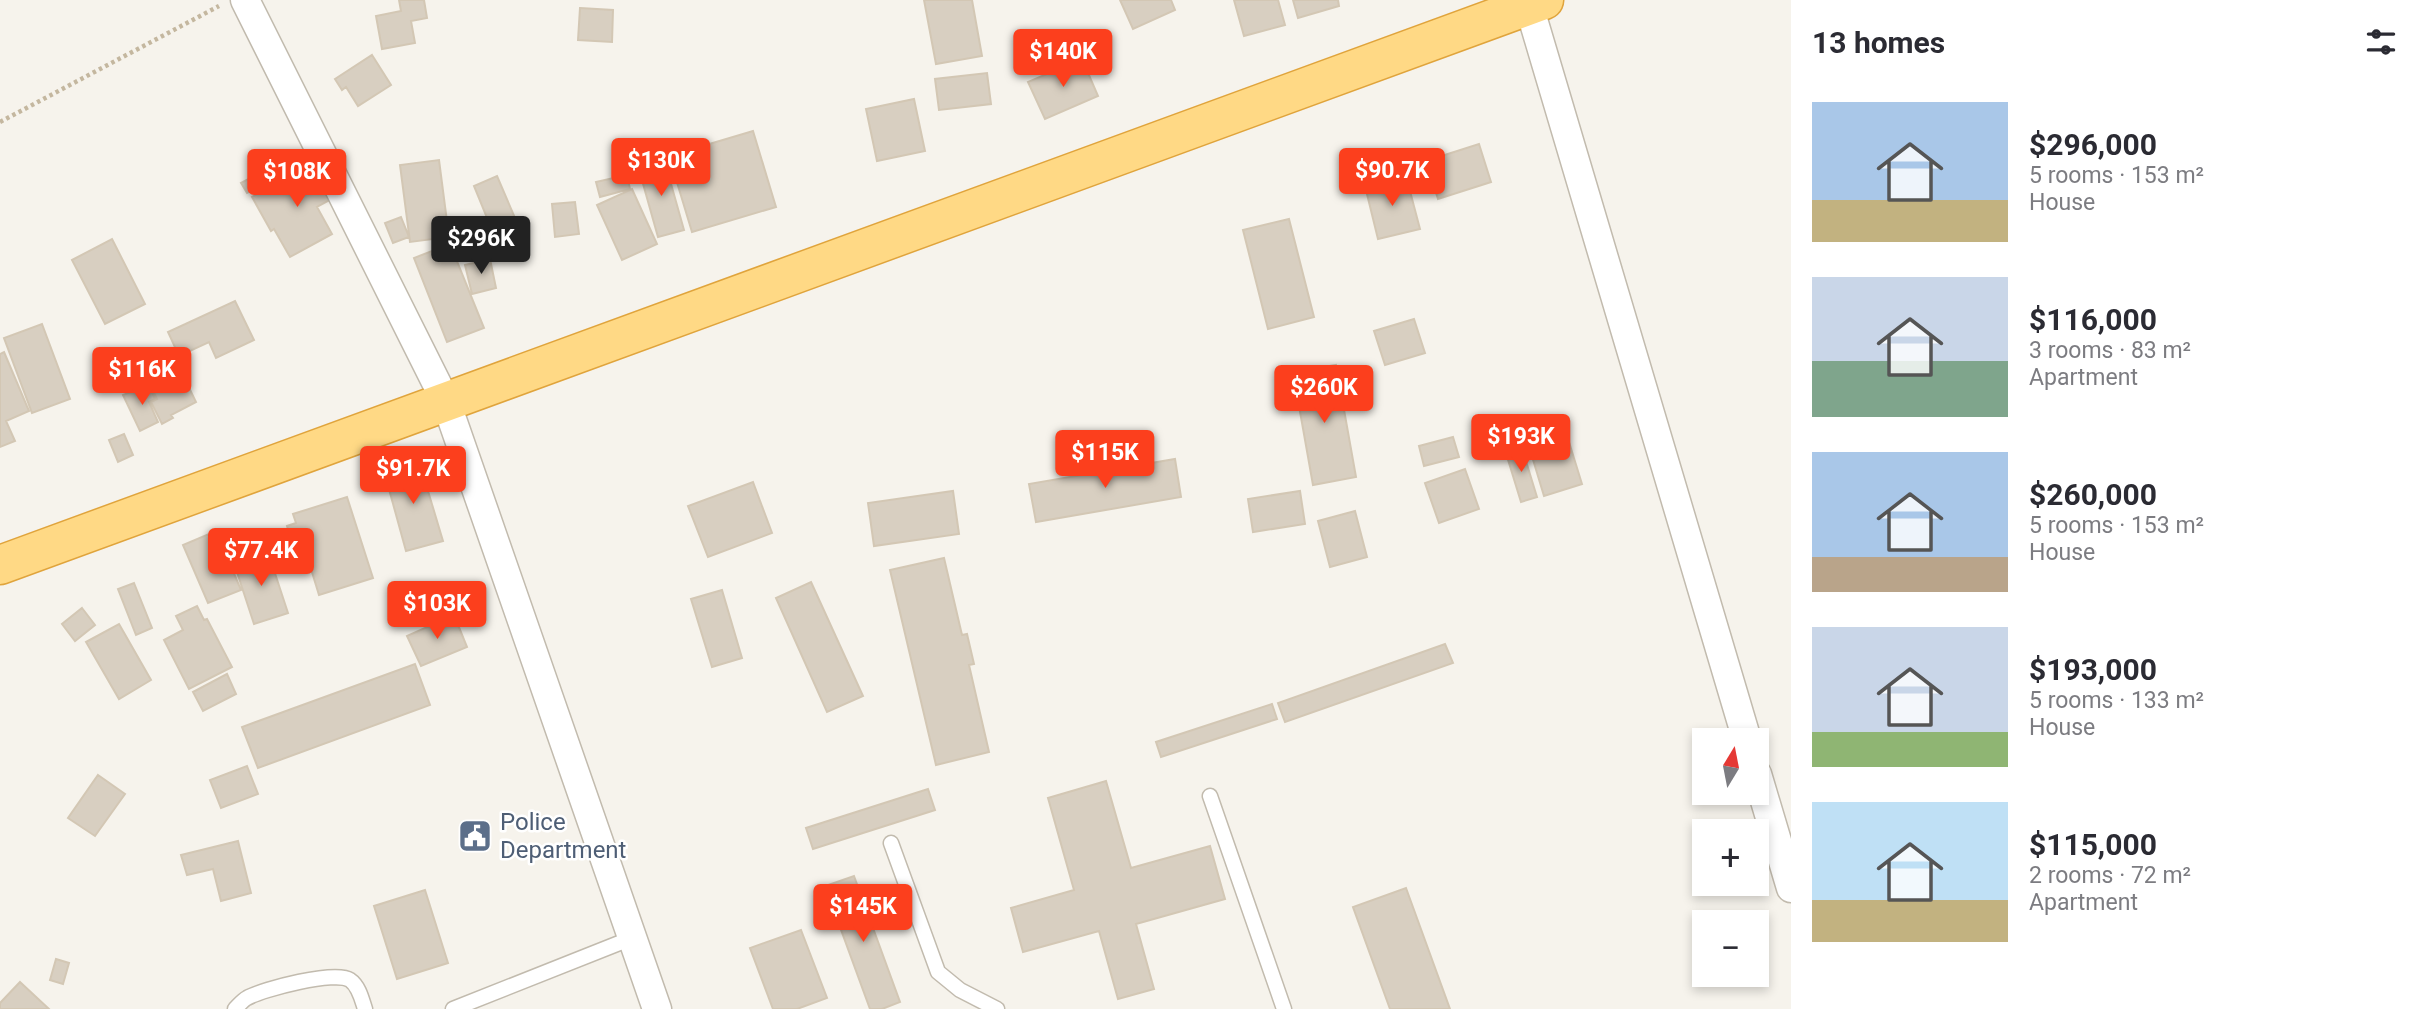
<!DOCTYPE html>
<html lang="en">
<head>
<meta charset="utf-8">
<style>
	body { margin:0; font-family:Roboto,sans-serif; background:#f7f7f7; color:#2b2b33; height:100vh; display:flex; flex-direction:column; font-size:26px; white-space:nowrap }
	* { box-sizing:border-box; margin:0 }
	p { font-size:23px; color:#7c7c81 }
	.icon { flex:none; width:38px; height:38px; fill:none; stroke:currentColor; stroke-width:2; stroke-linecap:round; stroke-linejoin:round }
	.map { position:relative; flex:1; overflow:hidden }
	.sheet { display:flex; flex-direction:column; background:#fff; width:630px }
	.sheet>* { flex:none }
	.needle { width:46px; rotate:10deg }
	.buttons { position:absolute; left:1692px; top:728px; display:grid; gap:14px }
	.buttons a { display:grid; place-items:center; width:77px; height:77px; border-radius:0px; background:#fff; box-shadow:0 4px 10px #0003; font-size:35px }
	.price { position:absolute; translate:-50% -60px; padding:0 16px; border-radius:7px; background:#fc3f1d; color:#fff; font-size:23px; line-height:46px; filter:drop-shadow(0 2px 4px #0008) }
	.price::after { content:''; position:absolute; left:50%; top:42px; width:21px; height:16px; margin-left:-10px; background:inherit; clip-path:polygon(0 0,100% 0,50% 100%) }
	.price.active { background:#222; color:#fff }
	ul { padding:0; list-style:none }
	li { display:flex; align-items:center; gap:21px; height:175px; padding:0 21px }
	li span { display:grid; place-items:center; flex:none; width:196px; height:140px; border-radius:0px; color:#555 }
	li>.icon { margin-inline-start:auto }
	span .icon { width:84px; height:84px; fill:#fffc; stroke-width:1 }
	li b { font-size:30px }
	h2 { display:flex; justify-content:space-between; align-items:center; height:84px; padding:0 21px; font-size:30px }
	main { display:flex; flex:1; min-height:0 }
	.map>svg:first-child { display:block }
</style>
</head>
<body>
<main>
<div class="map">
<svg width="1791" height="1009" viewBox="0 0 1791 1009">
	<rect width="100%" height="100%" fill="#f6f3ec"/>
	<path fill="#d8cfc1" stroke="#d3c7b4" stroke-width="2" d="M399,0H424L427,18L411,21L415,43L382,49L376,16L401,11Z
		M924,0H972L982,56L936,64Z
		M1120,0H1171L1175,10L1133,29Z
		M1234,0H1278L1285,25L1244,36Z
		M1293,0H1338L1339,6L1298,18Z
		M580,8L613,10L612,42L578,40Z
		M372,55L391,85L358,106L346,87L342,90L335,79Z
		M1082,59L1098,96L1045,119L1028,82Z
		M987,73L991,104L939,110L935,79Z
		M914,99L925,151L877,161L866,109Z
		M753,131L776,207L692,232L669,156Z
		M1479,144L1491,182L1438,199L1426,161Z
		M664,159L684,230L658,237L638,166Z
		M439,160L449,237L410,242L400,165Z
		M281,162L287,172L247,193L241,183Z
		M316,162L335,197L317,207L332,234L290,257L274,229L271,231L252,197Z
		M627,175L630,189L600,197L596,182Z
		M497,176L518,225L494,235L474,186Z
		M1406,176L1420,229L1378,239L1365,186Z
		M632,189L657,244L622,260L597,205Z
		M575,202L579,234L555,237L552,204Z
		M401,217L409,237L393,243L385,223Z
		M1289,219L1314,317L1268,329L1243,230Z
		M112,239L145,304L105,324L72,260Z
		M450,244L484,328L447,342L414,258Z
		M490,259L496,288L472,294L465,265Z
		M235,301L254,340L216,358L209,342L179,356L168,332Z
		M1414,319L1425,353L1385,365L1374,331Z
		M42,324L70,399L32,413L4,338Z
		M4,352L29,411L6,421L15,441L0,447V354Z
		M177,363L196,402L171,415L173,418L162,424L151,402L157,399L147,378Z
		M1336,365L1356,477L1313,485L1293,372Z
		M149,385L155,399L149,402L158,422L140,431L123,395Z
		M124,434L133,455L118,462L109,440Z
		M1453,437L1459,457L1424,466L1419,446Z
		M1569,442L1582,484L1544,496L1531,453Z
		M1521,445L1537,497L1521,502L1505,450Z
		M1175,459L1181,497L1036,522L1029,484Z
		M419,461L443,541L406,551L384,471Z
		M1465,469L1479,509L1439,523L1425,483Z
		M753,482L772,533L708,557L688,506Z
		M953,491L959,534L874,546L868,503Z
		M1300,491L1305,524L1253,532L1248,499Z
		M347,497L373,578L319,595L304,546L294,549L287,526L296,523L293,514Z
		M1355,511L1367,557L1330,567L1318,521Z
		M216,531L241,590L208,603L183,545Z
		M268,552L288,613L254,624L234,563Z
		M944,558L962,635L967,634L974,664L969,665L989,752L936,765L890,570Z
		M811,582L863,696L827,712L776,598Z
		M134,583L152,628L136,635L118,589Z
		M722,590L742,658L712,667L691,599Z
		M197,606L204,620L207,619L232,667L189,689L164,640L183,630L176,616Z
		M82,608L95,625L75,641L62,624Z
		M454,615L467,647L421,666L407,636Z
		M119,624L151,680L119,699L86,642Z
		M1445,644L1453,663L1285,722L1278,703Z
		M415,664L430,705L258,768L242,727Z
		M227,674L236,694L203,711L193,692Z
		M1272,704L1277,719L1161,757L1156,742Z
		M247,766L258,794L221,808L210,780Z
		M98,775L125,794L95,836L68,818Z
		M1106,781L1131,868L1210,846L1225,899L1136,924L1154,989L1118,999L1099,931L1023,952L1011,908L1074,890L1048,798Z
		M928,789L935,810L813,849L806,828Z
		M238,841L251,893L221,901L213,869L187,875L181,855Z
		M854,876L900,1002L882,1009H870L825,886Z
		M1406,888L1450,1009H1390L1353,907Z
		M425,890L448,963L397,979L374,906Z
		M801,930L827,998L797,1009H773L750,948Z
		M56,959L69,963L63,984L50,980Z
		M20,982L49,1009H0V1003Z"/>
	<g fill="none" stroke-linecap="round" stroke-linejoin="round">
		<defs>
			<path id="service" d="M1210,796L1284,1009
				M891,843L938,972L960,990L997,1009
				M235,1009C239,1005 243,1000 247,998C263,989 336,970 350,980C359,986 362,1000 365,1009
				M453,1009L632,938"/>
			<path id="minor" d="M245,0L446,402L657,1009
				M1529,6L1747,740
				M1757,774L1791,888"/>
			<path id="trunk" d="M0,565L1544,0"/>
		</defs>
		<use href="#service" stroke="#c2bbae" stroke-width="17"/>
		<use href="#minor" stroke="#c2bbae" stroke-width="31"/>
		<use href="#trunk" stroke="#e0a43c" stroke-width="41"/>
		<path stroke="#c4b79f" stroke-width="4.5" stroke-dasharray="3.5 3.5" stroke-linecap="butt" d="M0,122L219,6"/>
		<use href="#service" stroke="#fff" stroke-width="14"/>
		<use href="#minor" stroke="#fff" stroke-width="28"/>
		<use href="#trunk" stroke="#ffd985" stroke-width="38"/>
	</g>
	<defs>
		<symbol id="civic-square" viewBox="-11 -11 22 22"><rect x="-9" y="-9" width="18" height="18" rx="4" fill="#5c6f8a" stroke="#fff"/><path d="M-.6-6.5H3V-4.5H.6V-3L4-1V1h2V6H-6V1h2V-1L-.6-3ZM-1.2 2.5V6h2.4V2.5Z" fill="#fff"/></symbol>
	</defs>
	<g fill-rule="evenodd">
		<use href="#civic-square" x="456" y="817" width="38" height="38"/>
	</g>
	<g text-anchor="middle" stroke-width="5" stroke-linejoin="round" paint-order="stroke">
		<g font-size="24" fill="#4e5e75" stroke="#fff" text-anchor="start">
			<text x="500" y="830">Police<tspan x="500" dy="28">Department</tspan></text>
		</g>
	</g>
</svg>
<div class="buttons">
<a><svg class="needle" viewBox="-14 -14 28 28"><path d="M0-13l5 13h-10z" fill="#e53935"/><path d="M0 13l5-13h-10z" fill="#7c7c81"/></svg></a>
<a>+</a>
<a>−</a>
</div>
<b class="price" style="left:1063px;top:89px">$140K</b>
<b class="price" style="left:661px;top:198px">$130K</b>
<b class="price" style="left:1392px;top:208px">$90.7K</b>
<b class="price" style="left:297px;top:209px">$108K</b>
<b class="price active" style="left:481px;top:276px">$296K</b>
<b class="price" style="left:142px;top:407px">$116K</b>
<b class="price" style="left:1324px;top:425px">$260K</b>
<b class="price" style="left:1521px;top:474px">$193K</b>
<b class="price" style="left:1105px;top:490px">$115K</b>
<b class="price" style="left:413px;top:506px">$91.7K</b>
<b class="price" style="left:261px;top:588px">$77.4K</b>
<b class="price" style="left:437px;top:641px">$103K</b>
<b class="price" style="left:863px;top:944px">$145K</b>
</div>
<section class="sheet">
<h2>13 homes<svg class="icon" aria-label="filters" viewBox="0 0 24 24"><path d="M4 7h16M4 17h16"/><circle cx="9" cy="7" r="2"/><circle cx="15" cy="17" r="2"/></svg></h2>
<ul>
<li><span style="background:linear-gradient(#a9c7e8 70%,#c2b280 0)"><svg class="icon" aria-label="home" viewBox="0 0 24 24"><path d="M3 11l9-7 9 7M6 9v11h12V9"/></svg></span><div><b>$296,000</b><p>5 rooms · 153 m²</p><p>House</p></div></li>
<li><span style="background:linear-gradient(#c9d6e8 60%,#7fa58c 0)"><svg class="icon" aria-label="home" viewBox="0 0 24 24"><path d="M3 11l9-7 9 7M6 9v11h12V9"/></svg></span><div><b>$116,000</b><p>3 rooms · 83 m²</p><p>Apartment</p></div></li>
<li><span style="background:linear-gradient(#a9c7e8 75%,#b9a48a 0)"><svg class="icon" aria-label="home" viewBox="0 0 24 24"><path d="M3 11l9-7 9 7M6 9v11h12V9"/></svg></span><div><b>$260,000</b><p>5 rooms · 153 m²</p><p>House</p></div></li>
<li><span style="background:linear-gradient(#c9d6e8 75%,#8fb573 0)"><svg class="icon" aria-label="home" viewBox="0 0 24 24"><path d="M3 11l9-7 9 7M6 9v11h12V9"/></svg></span><div><b>$193,000</b><p>5 rooms · 133 m²</p><p>House</p></div></li>
<li><span style="background:linear-gradient(#bfe0f5 70%,#c2b280 0)"><svg class="icon" aria-label="home" viewBox="0 0 24 24"><path d="M3 11l9-7 9 7M6 9v11h12V9"/></svg></span><div><b>$115,000</b><p>2 rooms · 72 m²</p><p>Apartment</p></div></li>
</ul>
</section>
</main>
</body>
</html>
